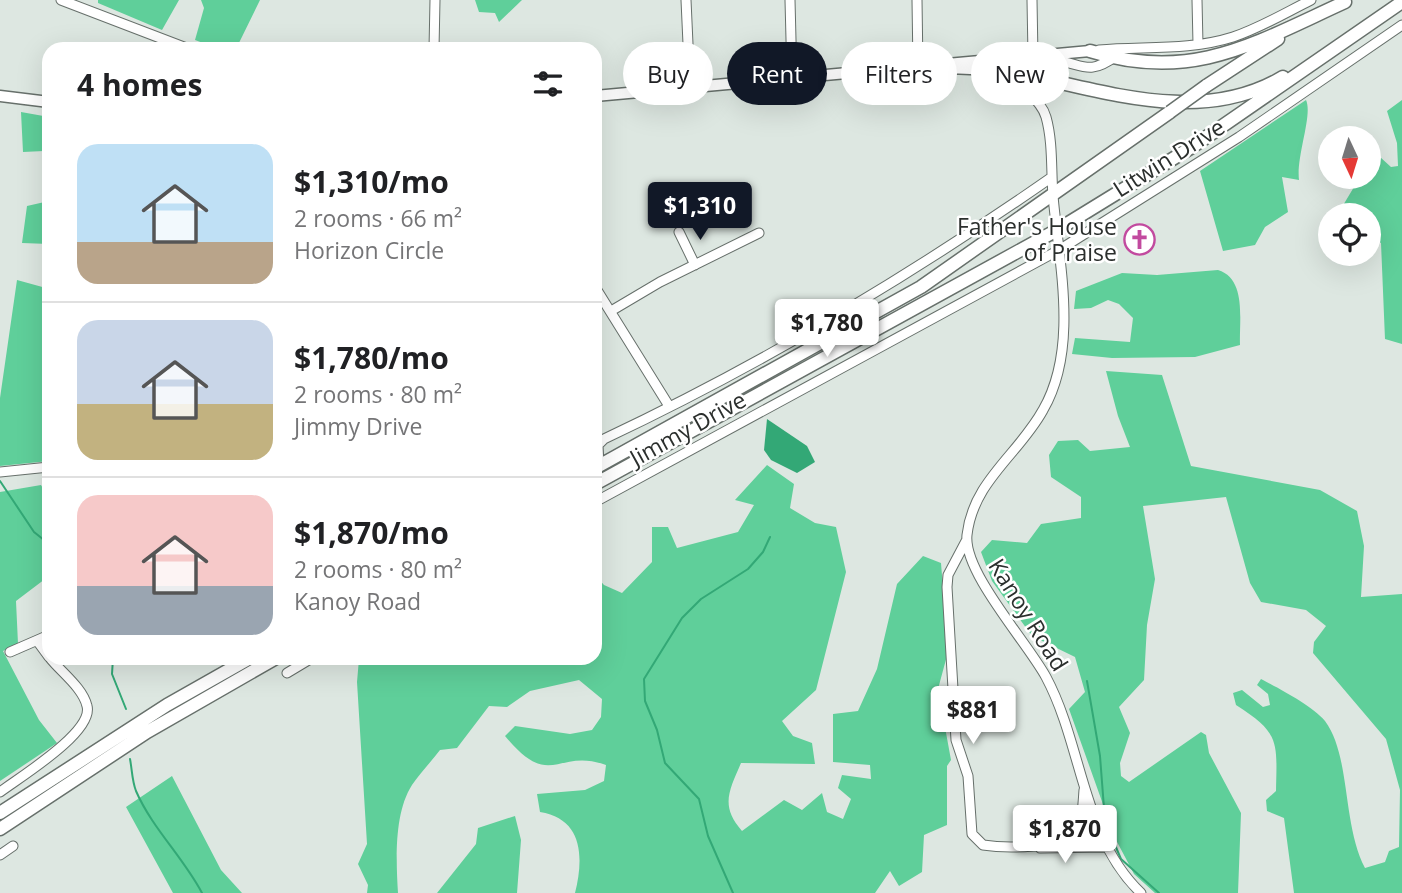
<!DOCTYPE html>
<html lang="en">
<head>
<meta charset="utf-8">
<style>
	body { margin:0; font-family:"Open Sans",sans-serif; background:#f2f2f2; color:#202124; height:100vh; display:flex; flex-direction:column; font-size:26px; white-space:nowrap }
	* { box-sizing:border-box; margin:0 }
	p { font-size:23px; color:#757577 }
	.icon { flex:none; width:38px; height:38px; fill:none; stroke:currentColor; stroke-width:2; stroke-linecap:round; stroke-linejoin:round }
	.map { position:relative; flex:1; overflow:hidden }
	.panel { position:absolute; left:42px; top:42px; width:560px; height:623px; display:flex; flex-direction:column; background:#fff; border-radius:21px; box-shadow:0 7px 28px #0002 }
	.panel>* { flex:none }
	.banner { position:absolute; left:623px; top:42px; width:665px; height:63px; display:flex; gap:14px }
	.needle { width:46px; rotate:176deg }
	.buttons { position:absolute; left:1318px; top:126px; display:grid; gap:14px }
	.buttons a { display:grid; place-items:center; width:63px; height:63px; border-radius:50%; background:#fff; box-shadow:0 7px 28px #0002; font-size:35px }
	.price { position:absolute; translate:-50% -60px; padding:0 16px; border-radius:7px; background:#fff; color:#222; font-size:23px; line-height:46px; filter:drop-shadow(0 2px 4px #0008) }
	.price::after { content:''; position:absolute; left:50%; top:42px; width:21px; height:16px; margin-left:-10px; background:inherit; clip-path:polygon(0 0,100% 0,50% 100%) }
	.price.active { background:#111827; color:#fff }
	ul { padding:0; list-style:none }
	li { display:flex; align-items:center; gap:21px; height:175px; padding:0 35px }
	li+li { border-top:2px solid #e0e0e0 }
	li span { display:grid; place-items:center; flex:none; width:196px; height:140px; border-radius:21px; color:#555 }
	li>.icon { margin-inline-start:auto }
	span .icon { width:84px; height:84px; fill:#fffc; stroke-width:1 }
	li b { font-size:30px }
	h2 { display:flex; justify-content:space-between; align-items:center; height:84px; padding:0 35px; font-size:30px }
	.tag { padding:0 24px; border-radius:32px; background:#fff; box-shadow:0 7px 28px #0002; font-size:24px; line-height:63px }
	.tag.active { background:#111827; color:#fff }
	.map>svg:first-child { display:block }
</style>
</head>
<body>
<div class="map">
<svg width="1402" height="893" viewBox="0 0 1402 893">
	<rect width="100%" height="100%" fill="#dde7e1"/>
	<path fill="#5fcf9a" d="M98,0H179L162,30L98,3Z
		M201,0H260L236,49H219L195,40L204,8Z
		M475,0H522L499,22L495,13L479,12Z
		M1306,100C1313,115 1296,156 1299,180L1282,177L1288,212L1265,227L1255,245L1223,251L1200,171Z
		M1402,100V344L1385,339L1381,243L1369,234L1368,215H1348L1342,207L1360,177H1368L1370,159L1380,157L1391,167L1398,166L1397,143L1387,111Z
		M21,112L49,117V155L44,151L23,152Z
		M49,201V244L22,243L27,206Z
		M1218,270C1247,279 1239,320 1240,345L1195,357L1112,358L1072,354L1075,338L1130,342L1133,318L1119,304L1108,300L1091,308L1074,309L1076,291L1122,273L1157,275Z
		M17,280L46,288L49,284V461L0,466V398Z
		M1106,371L1162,375L1191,466L1320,490L1357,511L1364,546L1361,597L1402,594V893H1294L1284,818L1267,811L1266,800L1276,791C1277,741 1280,733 1236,705L1233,693L1242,690L1263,707L1270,705L1268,694L1257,685L1261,679C1278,688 1313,706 1325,721C1351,756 1342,824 1365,868L1385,862L1389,851L1399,847L1400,790L1386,739L1313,653L1314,642L1326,626L1306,610L1261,602L1250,583L1226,497L1143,506L1155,579L1147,625L1144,680L1119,707L1130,733L1120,763L1121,776L1129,782L1201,732L1206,735L1209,753L1241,813L1238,893H1155L1134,874L1115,838L1069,709L1085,692L1075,657L1032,636L992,581L981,552L992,540L1027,543L1041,524L1081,518V497L1051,477L1049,455L1058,441L1078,440L1090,451L1130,447L1118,416Z
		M767,465L794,484L790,508L815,523L836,527L846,572L816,690L782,721L793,736L812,743L815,764L741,763C729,791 720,806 742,831L784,800L802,810L822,793L827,812L843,819L851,799L838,788L842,775L871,779L870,765L833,762V714L858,711L877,669L897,584L923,556L941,563L948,652L938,689L951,760L947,766V825L924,835L922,872L899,886L890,871L875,893H575C584,857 583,819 540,812L537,794L585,790L604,781L606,765C557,747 551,792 505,736L515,726L570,734L592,730L601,717L602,699L579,680L530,691L507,707L489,706L457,748L440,750C431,762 420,773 412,785C394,813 396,860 398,893H367L368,885L358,864L367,844L357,682L359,659L421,658L437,665L449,658H595V575L604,585L622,593L652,562V527H668L677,548L738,532L754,505L735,500Z
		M41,485L49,499V576L16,601L18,644L3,651L39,720L57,743L0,781V492Z
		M172,776L221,870L242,893H173L126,807Z
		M515,816L521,840L517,893H437L476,844L478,828Z"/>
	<path fill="#33a876" d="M767,419L807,446L815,462L797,473L771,460L764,450Z"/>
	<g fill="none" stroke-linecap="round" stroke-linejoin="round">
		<path stroke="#33a876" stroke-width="2" d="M0,481L34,532L49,544
			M113,658L112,674L126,709
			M1087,681L1100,756L1104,808L1112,838L1121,859L1159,893
			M130,759C132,769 132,781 136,791C152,828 183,857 202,893
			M733,893L708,836L699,799L665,763L657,730L645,701L644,679L682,618L701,599L748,569L763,552L770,537"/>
		<defs>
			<path id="minor" d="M61,0L189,49
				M686,0L690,88
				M790,0L792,79
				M917,0L918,68
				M1032,0L1033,56
				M1197,0L1198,44
				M434,49L435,0
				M1099,50C1143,46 1189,51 1233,37C1260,28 1285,13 1311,0
				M1020,57L1018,79C1025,93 1041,100 1046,117C1053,142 1051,170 1053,196C1059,264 1079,348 1043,410C1019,454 973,481 967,535C963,572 1027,642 1046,677C1083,746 1082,837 1141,893
				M1020,66C1031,62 1041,59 1053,60C1083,63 1087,77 1116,56
				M679,232L695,265
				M595,287L669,406
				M611,311L660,282L759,233
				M599,465L598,445L604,439C761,365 910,276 1052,177
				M0,472L49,467
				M595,502L1059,250L1239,137L1402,25
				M966,541L948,575L947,587L956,740L968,776L972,834L983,845C1002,848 1067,850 1078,829C1083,818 1083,802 1084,790
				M38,642L49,657
				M10,652L49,635
				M287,673L312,658
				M0,792C20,777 94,732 87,706C83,688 61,672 50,658
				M1040,848L1107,847
				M0,855L13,846"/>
			<path id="major" d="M0,96L49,102
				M595,96L1090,51"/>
			<path id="highway" d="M1090,51C1192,83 1255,43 1345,2
				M934,67C963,67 992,68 1020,74C1106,91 1201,126 1283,77
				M1206,86L1278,39
				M595,468L921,287L1170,112
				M595,484L1057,230L1192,147L1402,2
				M0,813L167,705L250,658
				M0,829L147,732L276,658"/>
		</defs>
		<use href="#minor" stroke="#67706b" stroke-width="11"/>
		<use href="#major" stroke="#67706b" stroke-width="13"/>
		<use href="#highway" stroke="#67706b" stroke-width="15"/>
		<use href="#minor" stroke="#fff" stroke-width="9"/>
		<use href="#major" stroke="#fff" stroke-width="10"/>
		<use href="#highway" stroke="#fff" stroke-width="12"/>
		<defs>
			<path id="highway-bridge" d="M1170,112L1206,86"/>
		</defs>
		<use href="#highway-bridge" stroke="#67706b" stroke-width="15" stroke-linecap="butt"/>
		<use href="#highway-bridge" stroke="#fff" stroke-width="12"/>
	</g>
	<defs>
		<symbol id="church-ring" viewBox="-11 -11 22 22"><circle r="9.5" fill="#fff" stroke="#c24a9f" stroke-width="1.5"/><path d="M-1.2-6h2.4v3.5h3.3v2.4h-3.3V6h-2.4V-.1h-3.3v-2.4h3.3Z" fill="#c24a9f"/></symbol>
	</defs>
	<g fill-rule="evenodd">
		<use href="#church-ring" x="1122" y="222" width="35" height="35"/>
	</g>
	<g text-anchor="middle" stroke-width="5" stroke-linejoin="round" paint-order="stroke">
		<g font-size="23" fill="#2b2f2d" stroke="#fff">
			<text transform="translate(1169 158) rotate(-32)" y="8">Litwin Drive</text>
			<text transform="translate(688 429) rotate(-29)" y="8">Jimmy Drive</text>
			<text transform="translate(1028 615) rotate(58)" y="8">Kanoy Road</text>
		</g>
		<g font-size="23" fill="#2b2f2d" stroke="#fff" text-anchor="end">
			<text x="1117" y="235">Father's House<tspan x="1117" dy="26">of Praise</tspan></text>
		</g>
	</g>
</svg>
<div class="buttons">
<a><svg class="needle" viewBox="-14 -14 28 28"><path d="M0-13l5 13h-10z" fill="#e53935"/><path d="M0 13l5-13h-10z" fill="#757577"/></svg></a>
<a><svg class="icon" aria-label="locate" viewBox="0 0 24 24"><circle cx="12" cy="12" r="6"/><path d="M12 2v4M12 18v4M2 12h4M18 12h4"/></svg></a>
</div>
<b class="price active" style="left:700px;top:242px">$1,310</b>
<b class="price" style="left:827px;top:359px">$1,780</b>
<b class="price" style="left:973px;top:746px">$881</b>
<b class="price" style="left:1065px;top:865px">$1,870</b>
<div class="banner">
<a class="tag">Buy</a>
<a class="tag active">Rent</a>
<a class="tag">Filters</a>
<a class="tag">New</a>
</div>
<section class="panel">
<h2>4 homes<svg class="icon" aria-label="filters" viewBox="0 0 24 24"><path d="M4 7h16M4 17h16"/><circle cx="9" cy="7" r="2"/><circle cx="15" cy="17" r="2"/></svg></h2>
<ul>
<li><span style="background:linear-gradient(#bfe0f5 70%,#b9a48a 0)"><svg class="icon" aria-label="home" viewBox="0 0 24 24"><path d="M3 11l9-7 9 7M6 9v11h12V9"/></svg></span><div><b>$1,310/mo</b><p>2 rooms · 66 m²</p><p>Horizon Circle</p></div></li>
<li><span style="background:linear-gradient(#c9d6e8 60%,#c2b280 0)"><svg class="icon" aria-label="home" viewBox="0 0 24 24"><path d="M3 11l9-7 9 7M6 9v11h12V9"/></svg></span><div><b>$1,780/mo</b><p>2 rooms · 80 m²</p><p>Jimmy Drive</p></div></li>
<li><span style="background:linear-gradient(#f6c9c9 65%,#9aa5b1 0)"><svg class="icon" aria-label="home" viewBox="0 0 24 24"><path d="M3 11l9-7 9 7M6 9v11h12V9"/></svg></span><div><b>$1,870/mo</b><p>2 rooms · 80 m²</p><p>Kanoy Road</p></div></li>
</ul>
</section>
</div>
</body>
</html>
